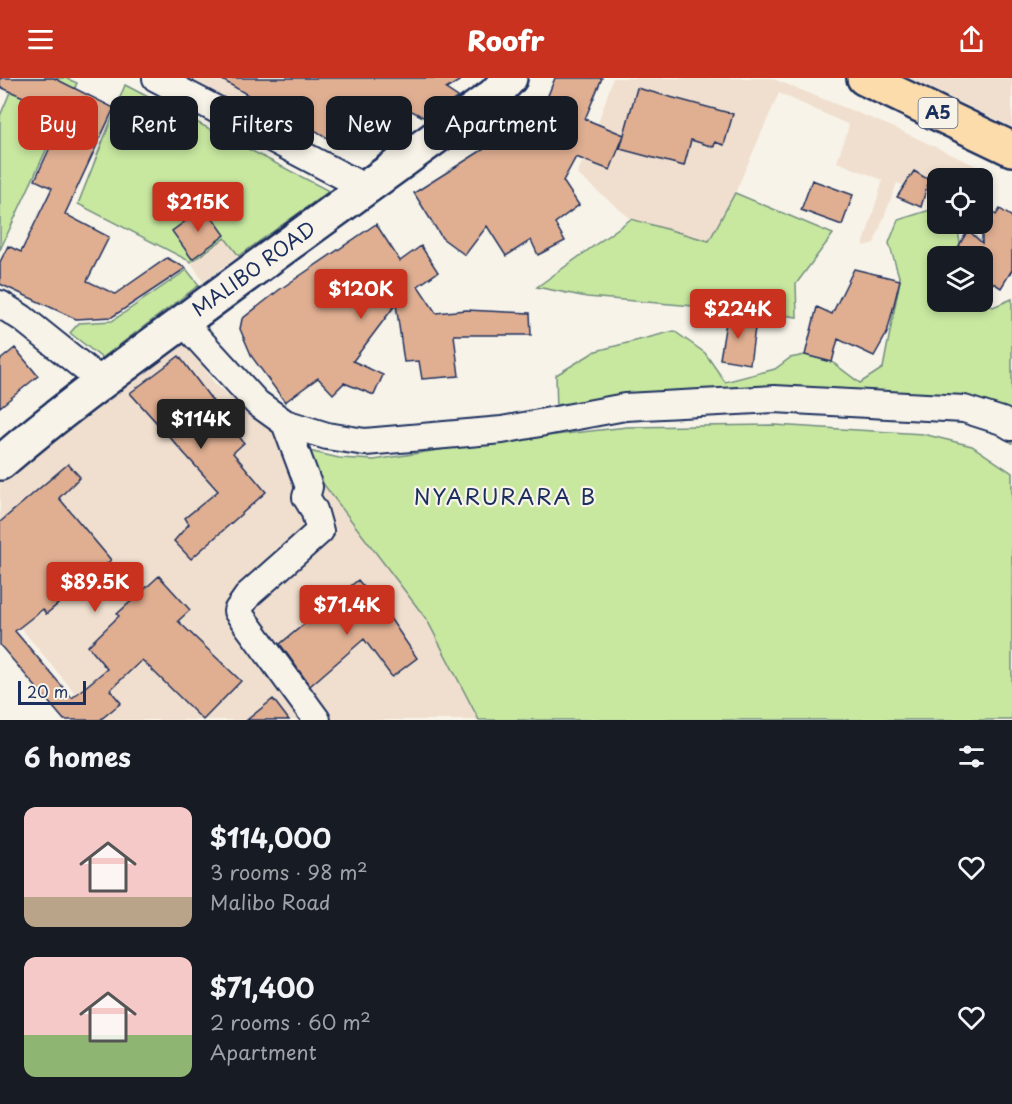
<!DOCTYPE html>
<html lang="en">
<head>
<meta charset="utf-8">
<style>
	body { margin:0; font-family:"Playpen Sans",sans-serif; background:#242831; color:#f1f3f6; height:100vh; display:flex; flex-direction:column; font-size:22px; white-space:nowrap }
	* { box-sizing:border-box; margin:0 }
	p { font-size:20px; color:#9ea1a6 }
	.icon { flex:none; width:33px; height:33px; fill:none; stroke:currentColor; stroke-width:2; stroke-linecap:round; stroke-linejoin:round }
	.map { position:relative; height:642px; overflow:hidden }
	.side { display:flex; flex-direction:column; background:#171b24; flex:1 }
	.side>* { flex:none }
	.banner { position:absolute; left:18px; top:18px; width:600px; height:54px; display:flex; gap:12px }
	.buttons { position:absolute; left:927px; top:90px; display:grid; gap:12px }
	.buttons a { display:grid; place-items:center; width:66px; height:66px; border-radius:12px; background:#171b24; box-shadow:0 3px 9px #0003; font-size:30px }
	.scale { position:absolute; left:18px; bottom:15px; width:68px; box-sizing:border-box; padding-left:6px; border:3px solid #1b2f5e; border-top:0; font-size:16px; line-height:21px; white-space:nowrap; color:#1b2f5e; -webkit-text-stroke:4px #f7f3e8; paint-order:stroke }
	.price { position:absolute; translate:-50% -51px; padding:0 14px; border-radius:6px; background:#c8321e; color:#fff; font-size:20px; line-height:39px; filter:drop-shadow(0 2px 3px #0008) }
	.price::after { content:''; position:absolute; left:50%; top:36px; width:18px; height:14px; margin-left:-9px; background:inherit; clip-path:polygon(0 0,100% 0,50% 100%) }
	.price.active { background:#222; color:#fff }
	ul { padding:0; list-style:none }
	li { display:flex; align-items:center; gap:18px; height:150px; padding:0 24px }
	li span { display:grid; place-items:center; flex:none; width:168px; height:120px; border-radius:12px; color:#555 }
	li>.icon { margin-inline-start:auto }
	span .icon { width:72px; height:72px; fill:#fffc; stroke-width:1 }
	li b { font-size:26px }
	h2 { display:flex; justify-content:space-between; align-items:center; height:72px; padding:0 24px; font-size:26px }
	.tag { padding:0 21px; border-radius:12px; background:#171b24; box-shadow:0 3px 9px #0003; font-size:21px; line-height:54px }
	.tag.active { background:#c8321e; color:#fff }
	header { display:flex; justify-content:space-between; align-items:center; height:78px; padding:0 24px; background:#c8321e; color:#fff; font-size:27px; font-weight:800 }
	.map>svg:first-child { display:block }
</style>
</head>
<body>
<header><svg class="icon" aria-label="menu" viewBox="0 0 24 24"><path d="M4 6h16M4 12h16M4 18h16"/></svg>Roofr<svg class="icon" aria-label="share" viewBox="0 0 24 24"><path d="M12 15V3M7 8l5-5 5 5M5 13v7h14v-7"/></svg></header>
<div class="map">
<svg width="1012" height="642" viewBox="0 0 1012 642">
	<rect width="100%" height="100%" fill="#f7f3e8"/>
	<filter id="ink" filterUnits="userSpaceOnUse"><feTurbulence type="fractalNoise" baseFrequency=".0167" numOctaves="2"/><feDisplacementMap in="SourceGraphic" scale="12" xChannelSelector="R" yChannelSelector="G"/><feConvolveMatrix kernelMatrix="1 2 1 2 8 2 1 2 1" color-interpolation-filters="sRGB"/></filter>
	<g filter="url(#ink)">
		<path fill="#f0dfce" d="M180,0H327L295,53Z
			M613,0H771L895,50L978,89L971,100H938L937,105H934L914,93L905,108L897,105L874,165L863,168L883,102L837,84L849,47L779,15L735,115L709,163L631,141L577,96L594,57Z
			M910,0H1012V49L909,0Z
			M225,160L239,178L203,204L191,184Z
			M185,262L215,306L253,338L296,370L427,542L479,642H102L85,627L0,525V401Z"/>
		<path fill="#c8e8a0" stroke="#728c7f" stroke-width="1.5" d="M16,0H66L77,5L0,172V38Z
			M125,7L329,113L239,178L225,160L191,184L78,126Z
			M735,115L833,156L796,206L797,239L765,234L587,219L537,209L631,141L709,163Z
			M930,132L937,134L938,146H957L962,178H938V224H982L983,221L993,229L1012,221V365L972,340L781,328L557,334L556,297L596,273L674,253L705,275L725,304L775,291L790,280L805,277L832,284L860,305L883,290L900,202L889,165L898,142Z
			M187,192L199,207L102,280L70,255L79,245L112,243Z
			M774,347L923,356L972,368L1012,395V642H479L427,542L296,370L339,380L374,382L484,365L627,349Z"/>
		<path fill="#e0af92" stroke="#1b2f5e" stroke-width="1.5" d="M0,0H54L114,30L65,136L109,159L87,203L115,216L167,180L186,190L112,239L76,241L0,206V184L8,168L21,174L52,110L35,102L65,37L0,9Z
			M219,0H464L446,11L458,19L427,41L412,33L361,64L337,66L316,53L287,28L282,37Z
			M555,0H602L585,41L624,57L610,92L576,79L563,103L579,127L555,145L565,163L538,177L531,162L506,178L487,148L465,177L442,160L414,115L487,69L486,68L504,56L520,68L533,37L539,40Z
			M637,10L733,36L724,67L715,64L714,69L691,62L684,88L620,71Z
			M914,93L929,102L921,129L897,119Z
			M812,102L853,117L842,147L801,132Z
			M982,125L996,137L1000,131L1012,139V192L1001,210L982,198V178H953L968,152L982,165Z
			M205,129L225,157L192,181L172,153Z
			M376,146L400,183L421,168L438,194L418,208L436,235L466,232L530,235L531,257H454L459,298L422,301L419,283L404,284L396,226L353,283L383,297L374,317L344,305L333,316L318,300L285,324L252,279L240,251L242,241L279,212Z
			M854,191L900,202L887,255L874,278L838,261L832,284L805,277L817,229L832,236Z
			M727,238L756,243L750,286L720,281Z
			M15,270L38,298L0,329V282Z
			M179,278L244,365L233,375L266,414L191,481L174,463L189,446L185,440L218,413L130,315Z
			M68,386L80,399L59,420L111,482L46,536L43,531L15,553L72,620L107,591L88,568L119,538L117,536L159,498L190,532L178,543L241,603L203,642L142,582L110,612L121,625L100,642H64L0,567V444Z
			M358,502L390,540L417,580L392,599L364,561L310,608L280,566Z
			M273,621L289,642H247Z"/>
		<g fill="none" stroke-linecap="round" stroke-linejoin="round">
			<defs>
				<path id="street" d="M156,0L366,110
					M0,226L22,240L102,304
					M183,244L257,325L285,345L327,358L365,364L502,352L625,329L774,321L964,331L1002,343L1012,349
					M285,345L309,409L306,419L314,432L320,453L249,516L237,533L317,642"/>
				<path id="secondary" d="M0,385C59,334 122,289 184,243C287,166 391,92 494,17L510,0"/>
				<path id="highway" d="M864,0L1012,71"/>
			</defs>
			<use href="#street" stroke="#1b2f5e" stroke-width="30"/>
			<use href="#secondary" stroke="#1b2f5e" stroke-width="38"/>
			<use href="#highway" stroke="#1b2f5e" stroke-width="38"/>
			<use href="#street" stroke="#f7f3e8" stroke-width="26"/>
			<use href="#secondary" stroke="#f7f3e8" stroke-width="33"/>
			<use href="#highway" stroke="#fddcac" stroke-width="33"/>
		</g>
	</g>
	<g text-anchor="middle" stroke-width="4.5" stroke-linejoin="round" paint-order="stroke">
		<rect fill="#f7f3e8" stroke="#5d6a87" stroke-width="1.5" x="918.5" y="20" width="39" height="30" rx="4.5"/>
		<g font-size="18" font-weight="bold" fill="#1b2f5e">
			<text x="938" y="41">A5</text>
		</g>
		<g font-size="20" fill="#1b2f5e" stroke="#f7f3e8">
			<text transform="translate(254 191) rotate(-36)" y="7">MALIBO ROAD</text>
		</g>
		<g font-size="22" letter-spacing="1.5" fill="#1b2f5e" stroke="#f7f3e8">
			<text x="505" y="427">NYARURARA B</text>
		</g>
	</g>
</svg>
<div class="buttons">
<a><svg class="icon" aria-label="locate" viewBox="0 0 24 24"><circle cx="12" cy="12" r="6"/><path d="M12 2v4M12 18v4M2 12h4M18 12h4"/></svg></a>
<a><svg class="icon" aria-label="layers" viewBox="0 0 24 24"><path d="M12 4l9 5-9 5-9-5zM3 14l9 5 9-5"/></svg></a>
</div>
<div class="scale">20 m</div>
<b class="price" style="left:198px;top:155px">$215K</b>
<b class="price" style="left:361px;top:242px">$120K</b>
<b class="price" style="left:738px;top:262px">$224K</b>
<b class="price active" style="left:201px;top:372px">$114K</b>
<b class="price" style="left:95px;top:535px">$89.5K</b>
<b class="price" style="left:347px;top:558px">$71.4K</b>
<div class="banner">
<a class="tag active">Buy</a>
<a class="tag">Rent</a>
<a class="tag">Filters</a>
<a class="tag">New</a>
<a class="tag">Apartment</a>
</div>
</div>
<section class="side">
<h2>6 homes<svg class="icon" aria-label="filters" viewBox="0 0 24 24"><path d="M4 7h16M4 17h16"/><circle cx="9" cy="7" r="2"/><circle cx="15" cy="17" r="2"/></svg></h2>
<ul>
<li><span style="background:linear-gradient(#f6c9c9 75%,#b9a48a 0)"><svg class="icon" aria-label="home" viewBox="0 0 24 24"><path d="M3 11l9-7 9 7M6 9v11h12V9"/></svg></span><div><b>$114,000</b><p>3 rooms · 98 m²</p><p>Malibo Road</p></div><svg class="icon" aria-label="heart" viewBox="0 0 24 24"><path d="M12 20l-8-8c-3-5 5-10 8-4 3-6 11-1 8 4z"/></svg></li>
<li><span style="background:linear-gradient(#f6c9c9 65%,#8fb573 0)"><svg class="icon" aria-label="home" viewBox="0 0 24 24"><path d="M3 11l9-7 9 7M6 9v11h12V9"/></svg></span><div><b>$71,400</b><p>2 rooms · 60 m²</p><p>Apartment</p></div><svg class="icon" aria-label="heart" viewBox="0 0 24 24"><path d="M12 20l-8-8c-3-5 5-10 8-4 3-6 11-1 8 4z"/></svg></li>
</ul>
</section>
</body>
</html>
